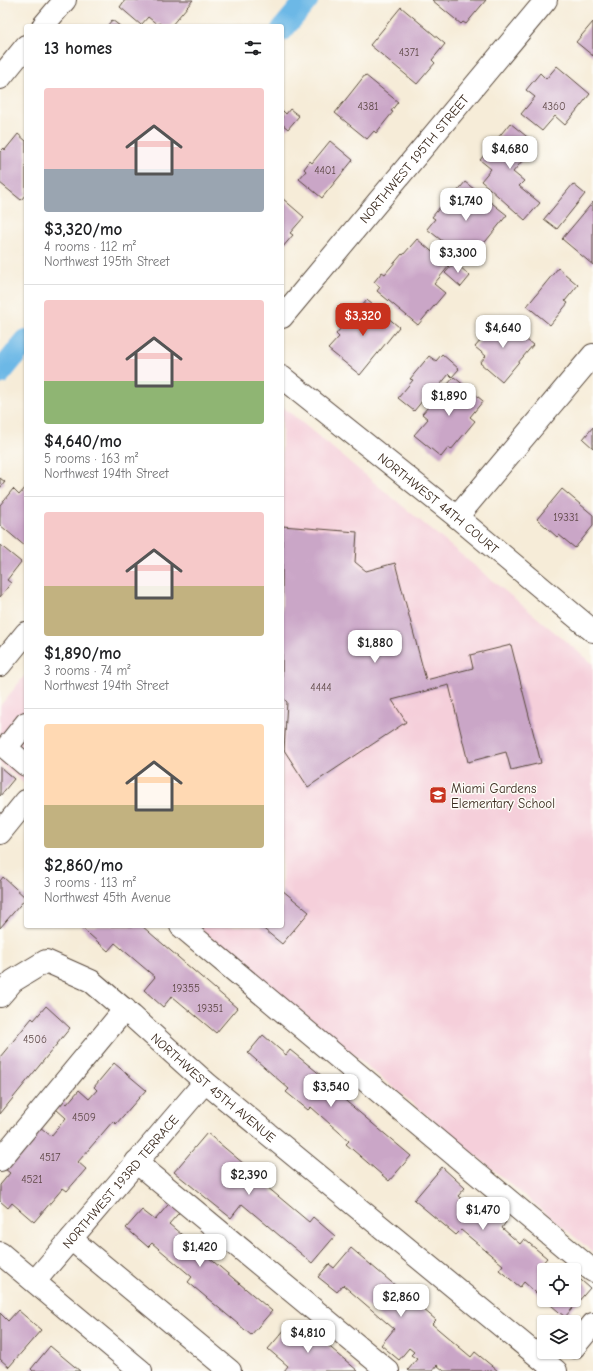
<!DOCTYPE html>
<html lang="en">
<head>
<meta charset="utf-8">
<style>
	body { margin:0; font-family:"Comic Neue",sans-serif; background:#f2f2f2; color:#202124; height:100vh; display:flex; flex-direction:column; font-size:15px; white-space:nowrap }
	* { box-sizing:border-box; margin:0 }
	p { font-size:13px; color:#757577 }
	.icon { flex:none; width:22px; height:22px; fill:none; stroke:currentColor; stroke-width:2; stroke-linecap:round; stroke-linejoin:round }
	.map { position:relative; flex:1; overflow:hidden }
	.side { position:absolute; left:24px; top:24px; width:260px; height:904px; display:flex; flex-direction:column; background:#fff; border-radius:4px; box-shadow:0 1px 3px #0004 }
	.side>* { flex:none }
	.buttons { position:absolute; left:537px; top:1263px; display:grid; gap:8px }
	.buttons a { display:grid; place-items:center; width:44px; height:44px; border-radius:4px; background:#fff; box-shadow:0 1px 3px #0004; font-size:20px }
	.price { position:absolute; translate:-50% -34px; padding:0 9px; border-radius:8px; background:#fff; color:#222; font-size:13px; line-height:26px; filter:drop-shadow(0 1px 2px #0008) }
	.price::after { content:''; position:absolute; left:50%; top:24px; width:12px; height:9px; margin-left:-6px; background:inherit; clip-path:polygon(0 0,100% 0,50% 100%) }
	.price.active { background:#c8321e; color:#fff }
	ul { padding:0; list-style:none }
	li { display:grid; align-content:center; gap:8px; height:212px; padding:0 20px }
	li+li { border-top:1px solid #e0e0e0 }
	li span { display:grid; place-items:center; height:124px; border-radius:4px; color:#555 }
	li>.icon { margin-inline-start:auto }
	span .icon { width:72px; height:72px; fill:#fffc; stroke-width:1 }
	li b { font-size:17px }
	h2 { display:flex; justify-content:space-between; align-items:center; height:48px; padding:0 20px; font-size:17px }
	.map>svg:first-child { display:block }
</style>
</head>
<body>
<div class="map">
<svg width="593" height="1371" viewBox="0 0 593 1371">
	<rect width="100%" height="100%" fill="#fdfcf7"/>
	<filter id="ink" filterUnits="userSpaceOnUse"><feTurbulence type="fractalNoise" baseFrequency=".025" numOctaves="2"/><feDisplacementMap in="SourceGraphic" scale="8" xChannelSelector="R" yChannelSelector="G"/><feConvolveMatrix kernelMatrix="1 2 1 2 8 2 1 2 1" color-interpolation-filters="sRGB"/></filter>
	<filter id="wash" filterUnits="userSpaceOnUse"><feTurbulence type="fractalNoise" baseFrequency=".012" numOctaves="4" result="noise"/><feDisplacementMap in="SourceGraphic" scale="16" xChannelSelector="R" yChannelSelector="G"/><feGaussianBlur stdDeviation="0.9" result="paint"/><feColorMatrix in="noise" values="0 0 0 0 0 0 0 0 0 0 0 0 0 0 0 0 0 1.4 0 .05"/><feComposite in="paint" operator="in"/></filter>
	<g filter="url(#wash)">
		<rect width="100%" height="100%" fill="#f6ecd8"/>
		<path fill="#f5cfda" d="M282,406L593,664V1252L197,926H282Z
			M26,674V785L0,764V706Z"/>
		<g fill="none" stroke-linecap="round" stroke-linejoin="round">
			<path stroke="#6cb8e6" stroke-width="23" d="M282,30L307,0
				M0,373L26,341"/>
		</g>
		<g id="blocks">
			<path fill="#caa6c7" d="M125,0H193L171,26H163L159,23L158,25L148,17L141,25L120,7Z
				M432,0H486L466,24L463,22L461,24Z
				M401,7L445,44L432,60L435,63L417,84L370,45Z
				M112,20L120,26H107Z
				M593,22V56L576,42Z
				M557,66L590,94L565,125L555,116L542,131L521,114L535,97L526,90L540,73L546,79Z
				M365,75L398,102L391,111L393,112L376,133L374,131L367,139L335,113Z
				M290,109L299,116L288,129L282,124V110L286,114Z
				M510,123L536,144L513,172L524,181L519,186L540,203L525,220L481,181L491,169L480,160Z
				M18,134L26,141V194L21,200L0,183V152L4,148L5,150Z
				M330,141L353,160L322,198L299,179L306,171L304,169L310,161L312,163Z
				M465,182L507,215L469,262L427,229L435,219L432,217L449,196L452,198Z
				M573,184L585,194L557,229L544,219Z
				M282,198L304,217L290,233L293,235L282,248Z
				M593,202V265L562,239Z
				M417,239L449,266L434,284L445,293L418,325L377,291L380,287L374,282L382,272L385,274L402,254L403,255Z
				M455,262L470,276L461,287L445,273Z
				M558,268L578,285L565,301L568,303L550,325L527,306Z
				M367,300L399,327L360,375L328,349L339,337L336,334L353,313L354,315Z
				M500,318L533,345L502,382L480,363L486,356L475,347Z
				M442,354L459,369L452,377L449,374L431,396L428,394L414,411L398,398L413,380L410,379L429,356L436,361Z
				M454,377L483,401L470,417L475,421L451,450L449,447L441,457L414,435L428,419L422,414Z
				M593,427V448L583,439Z
				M0,478L5,482L0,488Z
				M26,487V547L0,525V505L13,489L19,495Z
				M562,489L593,515V526L575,548L559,535L557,537L537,519Z
				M282,526L357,532L355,562L366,571L395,563L426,680L473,668L470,655L511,645L541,763L511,770L506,752L468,762L449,685L392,700L406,722L308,787L284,750L287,702L282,697Z
				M0,545L21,562L7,580L11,583L0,597Z
				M0,767L14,779L0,796Z
				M3,877L26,898L0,928V881Z
				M282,890L309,912L282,944L260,926H282Z
				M80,926H142L237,1008L216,1033L172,996L163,1007L144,990L155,977L115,943L108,951Z
				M46,1006L70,1028L0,1114V1057L32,1018L34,1020Z
				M263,1035L286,1055L290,1050L332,1084L329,1086L347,1102L411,1156L389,1181L346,1144L349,1141L311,1107L308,1110L286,1092L289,1089L248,1053Z
				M114,1063L146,1090L116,1124L113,1121L78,1162L86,1169L67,1191L63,1188L34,1222L12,1203L8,1208L0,1201V1185L10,1173L5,1169L40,1127L51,1136L66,1118L56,1109L63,1100L67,1104L79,1090L89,1099L97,1090L94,1087Z
				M207,1133L250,1169L248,1171L309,1222L313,1217L335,1236L312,1263L242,1204L231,1218L174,1172Z
				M442,1167L465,1188L458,1196L488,1220L495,1212L506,1222L502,1228L520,1244L524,1239L547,1258L541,1265L547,1270H544V1300L524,1282L520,1287L499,1270L503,1265L461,1230L456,1235L414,1200Z
				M174,1198L184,1207L169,1224L272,1311L251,1335L188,1282L192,1277L152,1243L148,1247L126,1228L142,1210L155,1220Z
				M351,1248L436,1320L432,1324L471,1357L475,1352L498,1371H444L437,1365L432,1371H409L408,1370L417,1359L411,1355L414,1352L409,1348L399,1360L381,1345L394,1329L343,1285L337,1292L318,1277L329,1264L334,1268Z
				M563,1265L569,1270H559Z
				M574,1274L590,1288L565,1317L545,1300H574Z
				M18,1310L41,1330L9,1367L0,1359V1313L8,1321Z
				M286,1328L297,1337L300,1333L313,1343L318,1337L358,1371H284L288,1366L268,1349Z
				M50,1346L80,1371H33L31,1369Z"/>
		</g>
	</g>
	<g filter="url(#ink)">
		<use href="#blocks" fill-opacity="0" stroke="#57473a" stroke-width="1"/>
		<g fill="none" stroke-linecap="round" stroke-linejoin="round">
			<defs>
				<g id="minor">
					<path d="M43,26L65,0"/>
					<path d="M0,78L26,46"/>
					<path id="s1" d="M282,317L546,0"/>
					<path id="s2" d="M282,377L457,517L593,631"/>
					<path d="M457,517L593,355"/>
					<path d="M0,665L26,633"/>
					<path d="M26,723L6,748L26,765"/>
					<path d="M0,833L26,801"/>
					<path d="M181,926L593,1271"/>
					<path id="s3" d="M0,996L13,981L46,961L91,981L132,1016L205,1082L556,1371"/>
					<path d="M0,1160L125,1009"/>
					<path d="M136,1162L388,1371"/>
					<path d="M71,1239L230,1371"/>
					<path d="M0,1253L141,1371"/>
					<path id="s4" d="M35,1281L205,1082"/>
					<path d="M574,1347L593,1324"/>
				</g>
			</defs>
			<use href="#minor" stroke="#57473a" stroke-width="24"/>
			<use href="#minor" stroke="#fff" stroke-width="22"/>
		</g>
	</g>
	<defs>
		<symbol id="school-square" viewBox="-11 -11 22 22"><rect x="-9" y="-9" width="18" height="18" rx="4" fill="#c8321e" stroke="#fdfcf7"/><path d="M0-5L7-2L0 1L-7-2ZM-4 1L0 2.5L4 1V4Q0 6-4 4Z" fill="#fff"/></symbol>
	</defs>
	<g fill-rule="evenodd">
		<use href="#school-square" x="428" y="785" width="20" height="20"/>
	</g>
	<g text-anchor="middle" stroke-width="3" stroke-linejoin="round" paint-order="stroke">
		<g font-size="11" fill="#5f4948">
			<text x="409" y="56">4371</text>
			<text x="368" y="110">4381</text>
			<text x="554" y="110">4360</text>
			<text x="325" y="174">4401</text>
			<text x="566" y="521">19331</text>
			<text x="321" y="691">4444</text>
			<text x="186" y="992">19355</text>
			<text x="210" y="1012">19351</text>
			<text x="35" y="1043">4506</text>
			<text x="84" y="1121">4509</text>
			<text x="50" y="1161">4517</text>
			<text x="32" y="1183">4521</text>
		</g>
		<g font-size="13" fill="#3b2a1e" stroke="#fdfcf7">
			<text dy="5" stroke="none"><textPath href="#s1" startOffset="206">NORTHWEST 195TH STREET</textPath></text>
			<text dy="5" stroke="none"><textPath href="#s2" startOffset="201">NORTHWEST 44TH COURT</textPath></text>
			<text dy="5" stroke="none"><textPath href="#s3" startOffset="270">NORTHWEST 45TH AVENUE</textPath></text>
			<text dy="5" stroke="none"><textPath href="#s4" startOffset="131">NORTHWEST 193RD TERRACE</textPath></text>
		</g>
		<g font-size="13" fill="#3b2a1e" stroke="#fdfcf7" text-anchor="start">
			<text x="451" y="793">Miami Gardens<tspan x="451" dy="15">Elementary School</tspan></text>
		</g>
	</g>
</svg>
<div class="buttons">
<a><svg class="icon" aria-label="locate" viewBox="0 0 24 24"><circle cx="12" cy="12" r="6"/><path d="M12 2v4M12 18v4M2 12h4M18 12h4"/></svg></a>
<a><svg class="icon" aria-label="layers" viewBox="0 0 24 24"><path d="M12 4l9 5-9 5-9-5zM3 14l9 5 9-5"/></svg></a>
</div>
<b class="price" style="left:510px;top:170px">$4,680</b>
<b class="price" style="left:466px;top:222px">$1,740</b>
<b class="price" style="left:458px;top:274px">$3,300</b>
<b class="price active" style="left:363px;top:337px">$3,320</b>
<b class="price" style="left:503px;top:349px">$4,640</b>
<b class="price" style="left:449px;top:417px">$1,890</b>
<b class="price" style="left:375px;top:664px">$1,880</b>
<b class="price" style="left:331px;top:1108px">$3,540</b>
<b class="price" style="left:249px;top:1196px">$2,390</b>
<b class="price" style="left:483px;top:1231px">$1,470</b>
<b class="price" style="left:200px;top:1268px">$1,420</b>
<b class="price" style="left:401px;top:1318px">$2,860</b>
<b class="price" style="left:308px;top:1354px">$4,810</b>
<section class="side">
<h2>13 homes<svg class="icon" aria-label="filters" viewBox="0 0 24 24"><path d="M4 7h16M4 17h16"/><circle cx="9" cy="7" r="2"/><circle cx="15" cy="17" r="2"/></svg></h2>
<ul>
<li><span style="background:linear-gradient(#f6c9c9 65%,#9aa5b1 0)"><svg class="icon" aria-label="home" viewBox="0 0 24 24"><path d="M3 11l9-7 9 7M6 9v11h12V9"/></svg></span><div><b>$3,320/mo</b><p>4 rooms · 112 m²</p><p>Northwest 195th Street</p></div></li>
<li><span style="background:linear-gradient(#f6c9c9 65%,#8fb573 0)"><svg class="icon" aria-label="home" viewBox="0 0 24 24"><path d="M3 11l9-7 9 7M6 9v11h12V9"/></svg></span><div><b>$4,640/mo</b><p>5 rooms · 163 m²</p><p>Northwest 194th Street</p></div></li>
<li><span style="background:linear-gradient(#f6c9c9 60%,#c2b280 0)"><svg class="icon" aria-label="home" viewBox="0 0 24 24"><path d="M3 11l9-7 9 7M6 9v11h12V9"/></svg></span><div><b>$1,890/mo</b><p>3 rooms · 74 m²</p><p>Northwest 194th Street</p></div></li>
<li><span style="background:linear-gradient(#ffd9b3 65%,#c2b280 0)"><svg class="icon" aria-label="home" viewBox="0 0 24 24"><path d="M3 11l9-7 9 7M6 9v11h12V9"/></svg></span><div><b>$2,860/mo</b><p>3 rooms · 113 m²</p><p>Northwest 45th Avenue</p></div></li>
</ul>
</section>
</div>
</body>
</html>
